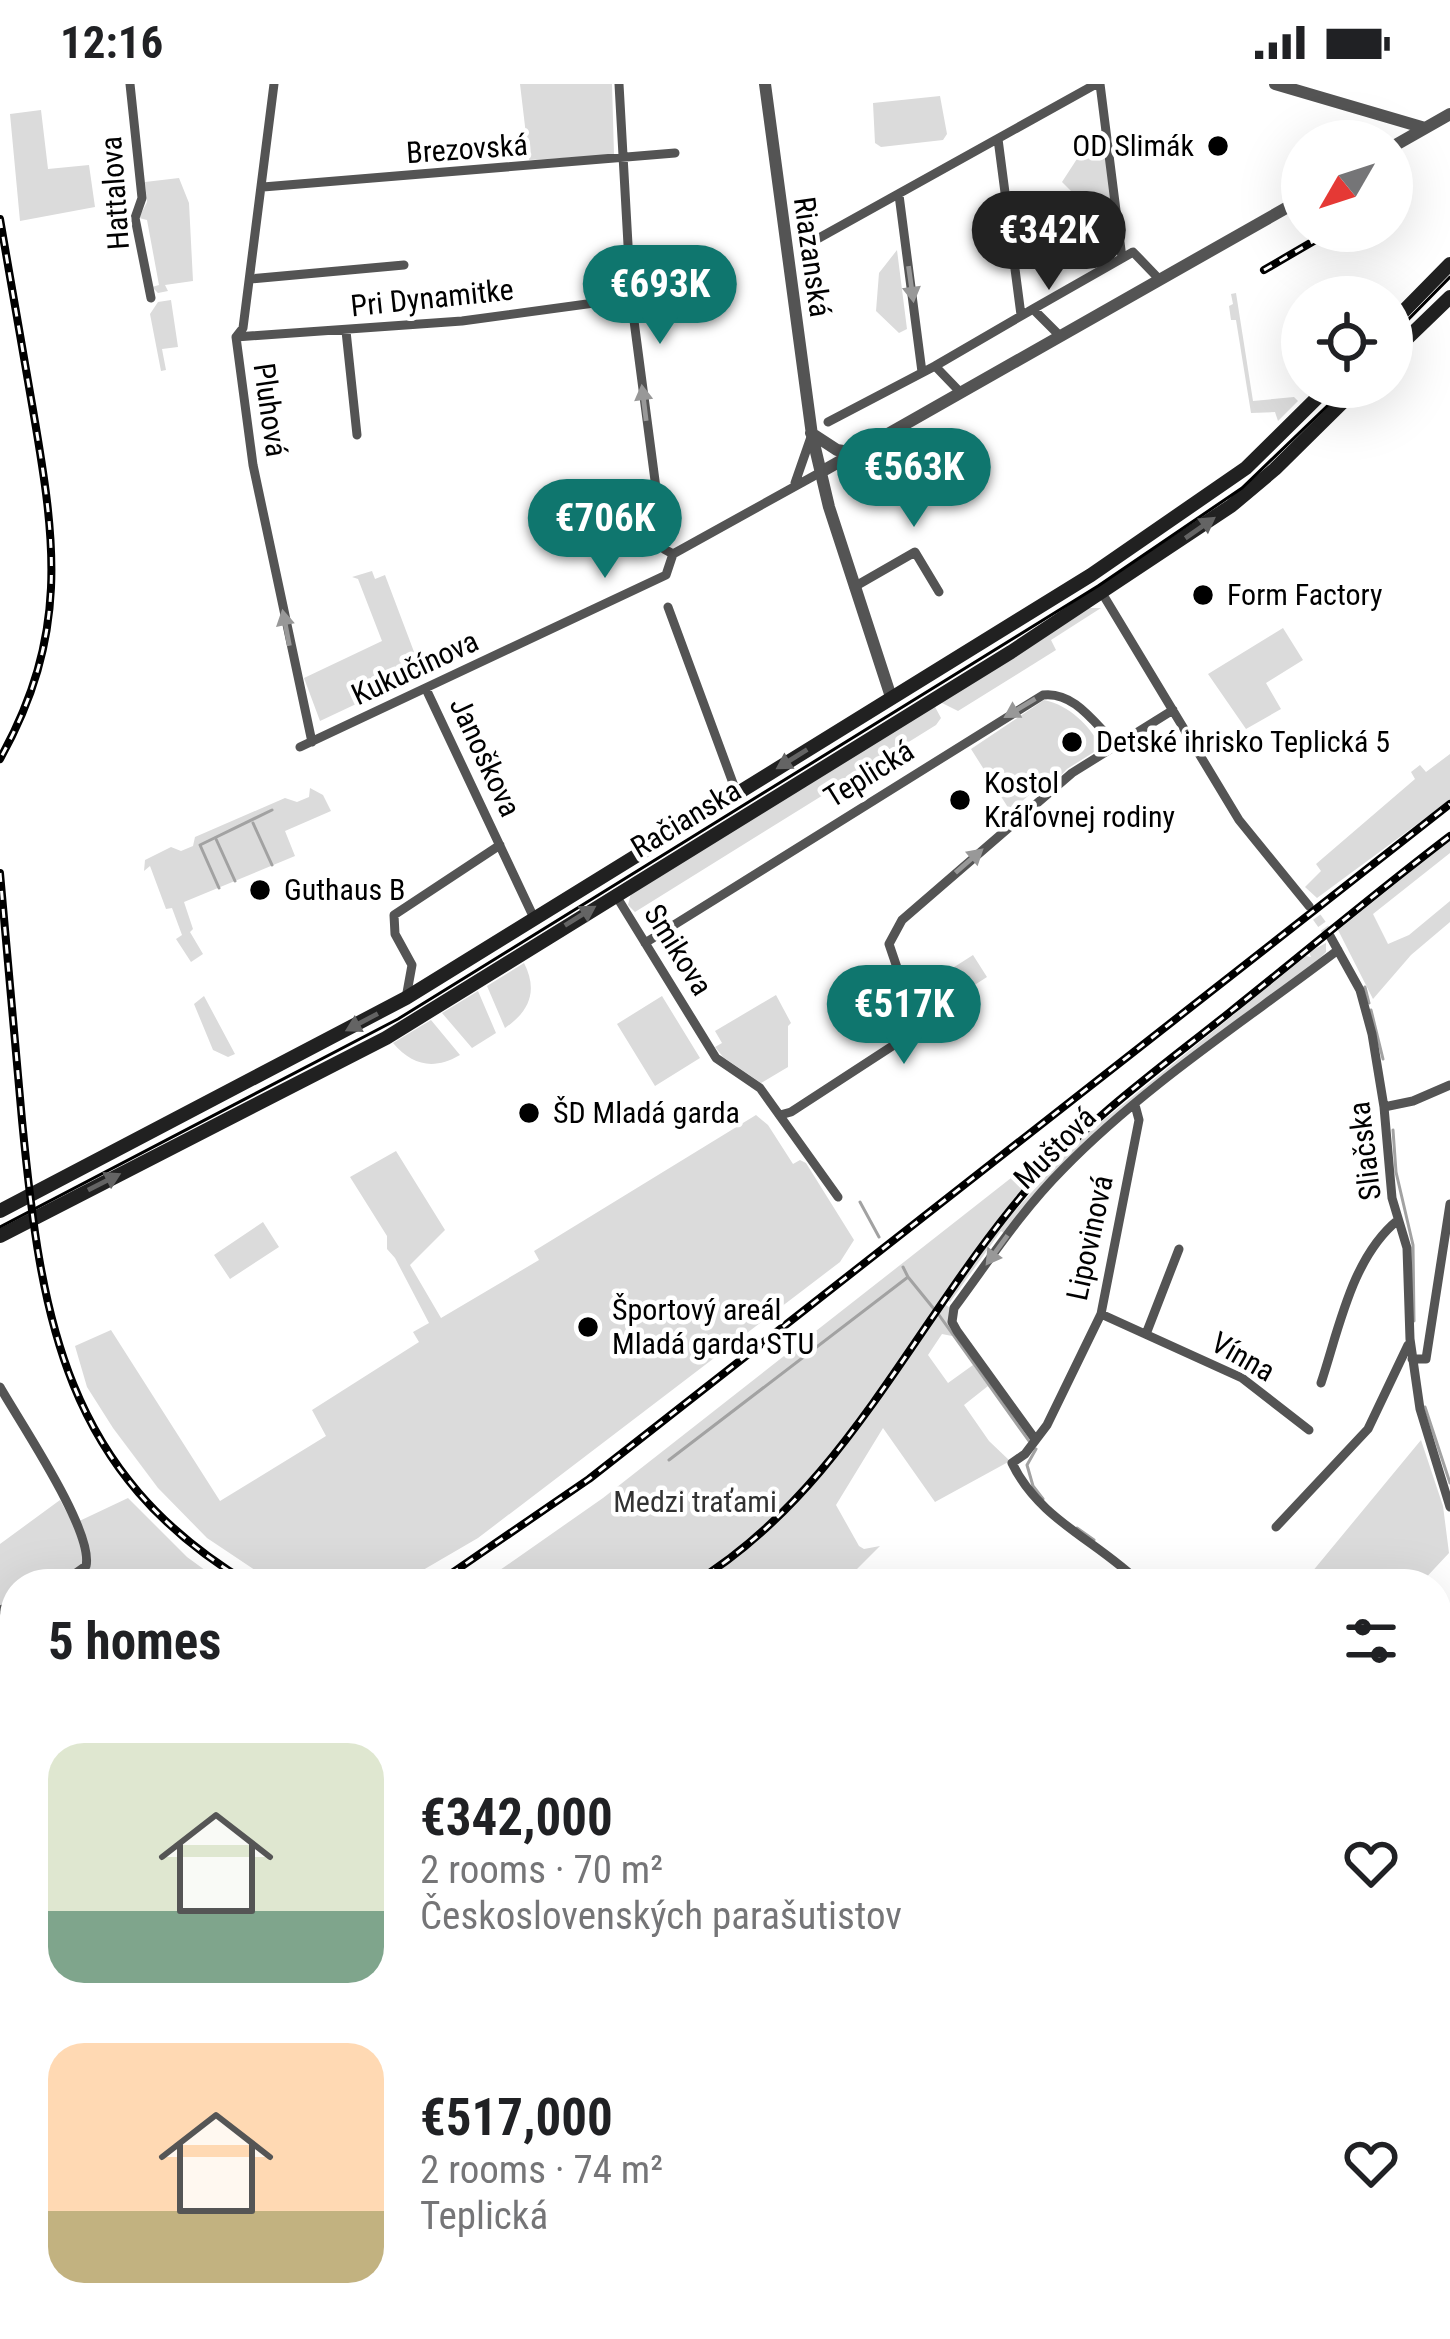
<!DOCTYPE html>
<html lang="en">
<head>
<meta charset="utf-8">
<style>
	body { margin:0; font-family:"Roboto Condensed",sans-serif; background:#f2f2f2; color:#202124; height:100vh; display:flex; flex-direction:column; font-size:45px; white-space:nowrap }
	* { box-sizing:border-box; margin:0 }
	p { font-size:39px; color:#757577 }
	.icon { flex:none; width:66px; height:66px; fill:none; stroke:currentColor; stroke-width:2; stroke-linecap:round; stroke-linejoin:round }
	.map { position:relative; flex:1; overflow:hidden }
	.panel { position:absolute; left:0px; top:1485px; width:1452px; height:771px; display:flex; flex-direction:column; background:#fff; border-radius:48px 48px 0 0; box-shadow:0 12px 48px #0002 }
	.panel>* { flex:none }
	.needle { width:78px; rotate:231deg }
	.controls { position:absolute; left:1281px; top:36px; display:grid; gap:24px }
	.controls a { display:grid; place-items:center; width:132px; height:132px; border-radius:50%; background:#fff; box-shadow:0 12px 48px #0002; font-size:60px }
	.price { position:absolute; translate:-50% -102px; padding:0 27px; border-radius:42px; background:#0f766e; color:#fff; font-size:39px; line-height:78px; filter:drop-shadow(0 3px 6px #0008) }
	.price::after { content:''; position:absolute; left:50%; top:72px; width:36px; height:27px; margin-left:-18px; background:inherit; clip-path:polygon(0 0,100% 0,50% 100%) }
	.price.current { background:#222; color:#fff }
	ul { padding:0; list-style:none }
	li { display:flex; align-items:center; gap:36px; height:300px; padding:0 48px }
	li span { display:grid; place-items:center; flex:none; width:336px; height:240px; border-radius:36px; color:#555 }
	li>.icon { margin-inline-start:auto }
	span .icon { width:144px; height:144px; fill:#fffc; stroke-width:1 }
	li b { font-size:51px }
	h2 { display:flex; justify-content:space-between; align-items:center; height:144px; padding:0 48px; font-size:51px }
	.status { display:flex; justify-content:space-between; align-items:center; height:84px; padding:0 60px; background:#fff; direction:ltr }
	.status svg { height:33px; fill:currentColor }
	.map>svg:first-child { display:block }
</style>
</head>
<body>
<div class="status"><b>12:16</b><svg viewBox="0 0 49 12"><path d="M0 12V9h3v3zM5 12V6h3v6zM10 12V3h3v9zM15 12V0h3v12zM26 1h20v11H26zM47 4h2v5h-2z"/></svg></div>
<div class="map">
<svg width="1450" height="2255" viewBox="0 0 1450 2255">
	<rect width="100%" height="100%" fill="#fff"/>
	<path fill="#dbdbdb" d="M520,0H612L614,71L529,76Z
		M940,12L947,50L943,56L881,63L875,59L873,19Z
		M41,26L48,85L89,81L95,123L20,137L10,30Z
		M1086,61L1106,73L1111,114L1088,124L1062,98Z
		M179,94L189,119L193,197L165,201L168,207L158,209L152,203L159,201L147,136L139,134L147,118L145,98Z
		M897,166L907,245L899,249L876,227L879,189Z
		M1236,209L1253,317L1294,313L1298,317L1278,337L1275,328L1251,329L1236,236H1231L1229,222L1233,220L1231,210Z
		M171,216L178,263L162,265L166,286L161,287L150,230L158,218Z
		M372,487L375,495L385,491L422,589L320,637L304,594L382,557L358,495L352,493Z
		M1088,524H1101L1051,556L1056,566L958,627L940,618Z
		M1283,544L1303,576L1266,599L1281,625L1246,645L1208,590Z
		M1044,616C1071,622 1087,640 1102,663L1067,685L1051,702L1045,697L1020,719L1025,725L1014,733L971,665Z
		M934,621L941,634L936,641L635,828L628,821L631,809Z
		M1450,670V716L1317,814L1305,803L1321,787L1316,780L1415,695L1411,688L1420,681L1426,688Z
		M310,704L323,711L331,727L285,747L295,772L184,818L193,845L190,848L203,870L191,878L176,855L182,851L172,824L166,825L150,782L144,787L145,776L171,763L181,767L193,762L195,753L285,714L297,718L309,713Z
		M1450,756V769L1373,830L1388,860L1409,851L1450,817V838L1411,871L1373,915L1338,846Z
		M1326,859V868L1317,877L1139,1013L1005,1150L1001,1147L950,1218L947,1216L1001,1142L1079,1056L1306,872L1311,873L1309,868Z
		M973,871L987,893L948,918L934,896Z
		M524,879C538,906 530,927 505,944L487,902Z
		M478,907L496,949L472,964L442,929Z
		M776,911L791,939L788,942V983L761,999L723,973L715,963L722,959L715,947Z
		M204,912L235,970L228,973L213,966L194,920Z
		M662,912L700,974L655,1002L617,940Z
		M431,936L460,971C434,986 413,982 393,959Z
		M1094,1029L1098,1031L1010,1120L932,1228L937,1232L945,1220L951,1225L952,1252L942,1250L928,1271L948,1299L973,1281L988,1302L964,1321L989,1357L1010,1377L935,1418L883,1344L836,1421L859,1462L864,1465L880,1462L842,1500H480L603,1414Z
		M756,1031L768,1041L793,1080L800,1076L806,1079L854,1156L840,1178L478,1454L399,1500H276L207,1454L158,1404L113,1344L87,1303L75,1262L111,1246L220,1417L326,1352L312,1326L419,1258L413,1248L429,1239L395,1174L387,1165V1152L350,1093L396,1067L445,1146L410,1181L441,1234L539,1176L534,1167Z
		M263,1138L279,1163L230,1195L214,1171Z
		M1421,1356L1443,1422L1449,1469L1420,1500H1312L1307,1494Z
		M128,1414L187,1473L224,1500H15V1647L0,1651V1460L60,1416L73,1440Z
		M446,2241H579L585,2255H456Z
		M853,2241H1029L1048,2255H834Z"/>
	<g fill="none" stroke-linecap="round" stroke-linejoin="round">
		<path stroke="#a2a2a2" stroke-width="3" d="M253,739L272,781
			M216,755L235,797
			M219,804L200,761L272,726
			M1365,903L1369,919
			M1371,926L1383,975
			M1393,1046L1396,1088L1413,1161L1414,1237
			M860,1118L879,1153
			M908,1193L934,1225
			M939,1231L1029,1357
			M1425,1323L1450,1399
			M1036,1365L1027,1381L1033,1402L1043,1415
			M669,1376L908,1193L903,1183
			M1077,1444L1094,1456"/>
		<path stroke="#d9d9d9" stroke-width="9" stroke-dasharray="9 4.5" stroke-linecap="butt" d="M1309,822L1330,852"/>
		<path stroke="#545454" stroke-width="9" d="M130,0L142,114L135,134L151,214
			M274,0L243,244L236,253L253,381L312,658
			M619,0L631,214L664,465L673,470
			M1100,0L1122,174
			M998,55L1021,231
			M263,103L675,69
			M899,111L922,288
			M819,154L1096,0
			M250,195L404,181
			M1033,225L1133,168L1160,196
			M346,247L357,351
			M236,253L462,237L631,214
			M935,282L1033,225L1060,252
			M828,338L935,282L961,309
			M795,399L811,353
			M854,503L915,468L939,508
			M1102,509L1239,736L1309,822
			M668,523L737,710
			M426,605L534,834
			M300,663L666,491L673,470L821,388
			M615,810L716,974L760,1004L838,1113
			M1330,852L1360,906L1372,950L1384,1023L1392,1114L1407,1164L1410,1255L1420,1325L1450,1423
			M645,859L1043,611C1074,607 1095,640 1115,659
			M406,914L412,881L395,850L394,831L500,761
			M1135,1021L1139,1036L1101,1230L1047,1341L1025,1370L1012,1379C1039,1436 1098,1457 1141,1500
			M1384,1023L1413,1017L1450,1001
			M780,1031L791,1028L897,959L908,932L907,913L889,860L902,836L1072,689L1173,626
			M1101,1230L1242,1294L1309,1346
			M1146,1250L1179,1165
			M1412,1275H1426L1450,1120
			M1321,1299C1339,1245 1352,1173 1398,1136
			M0,1303C19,1337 94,1447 86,1482L61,1500
			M1035,1355L957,1247L952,1238L954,1224C989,1177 1021,1127 1063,1085C1145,1001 1245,937 1338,866
			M1276,1443L1368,1345L1408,1261
			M0,1526L15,1521
			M1437,1668L1450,1665
			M1437,1700C1448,1788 1445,1875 1437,1963
			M1437,1966L1447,2018L1445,2188H1450
			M1289,2241L1299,2255
			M1342,2241L1343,2255
			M1386,2241L1387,2255
			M1167,2255L1175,2241
			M1208,2255V2241"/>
		<path stroke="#545454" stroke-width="12" d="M765,0L812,351L829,423L891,613
			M1275,0L1425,44
			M1392,63L1450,30
			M811,349L837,366L855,369
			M821,388L1302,115"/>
		<path stroke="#212121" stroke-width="14" d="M1392,239L1450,180
			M1392,269L1450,213
			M0,1127L406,914L1091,491L1246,384L1328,303
			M0,1152L386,954L1011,568L1231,422L1275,385L1358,303"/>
		<path stroke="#000" stroke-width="3" d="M1392,252L1450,193
			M0,1143L398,935L1098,502L1242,404L1347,303"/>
		<defs>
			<path id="rail" d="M1392,106L1395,104
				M0,135C11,199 22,262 33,326C56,460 69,550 0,675
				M1264,186L1331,147
				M0,789C7,871 15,953 22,1036C41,1234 64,1389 250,1500
				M436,1500L589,1395L1450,720
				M692,1500C848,1406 919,1226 1037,1094C1094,1031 1164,981 1230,928C1303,870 1375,809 1450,752
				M0,1670L15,1667"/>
		</defs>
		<use href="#rail" stroke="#000" stroke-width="8"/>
		<use href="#rail" stroke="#fff" stroke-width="3" stroke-dasharray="9" stroke-linecap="butt"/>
	</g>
	<defs><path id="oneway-solid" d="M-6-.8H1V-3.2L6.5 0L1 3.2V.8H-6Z" transform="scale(3)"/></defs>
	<g fill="#989898">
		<use href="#oneway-solid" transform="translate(911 200) rotate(82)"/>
		<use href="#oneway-solid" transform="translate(644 319) rotate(-97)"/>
		<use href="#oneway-solid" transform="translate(286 544) rotate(-101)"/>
		<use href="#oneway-solid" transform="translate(1020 624) rotate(149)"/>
		<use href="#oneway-solid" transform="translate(969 777) rotate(-41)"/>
		<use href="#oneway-solid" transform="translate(997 1166) rotate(126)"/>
	</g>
	<g fill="#646464">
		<use href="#oneway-solid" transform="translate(1200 444) rotate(-35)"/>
		<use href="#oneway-solid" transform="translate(792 675) rotate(148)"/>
		<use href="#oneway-solid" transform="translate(580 832) rotate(-32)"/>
		<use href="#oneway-solid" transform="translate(362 938) rotate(152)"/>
		<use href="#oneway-solid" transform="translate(104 1098) rotate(-27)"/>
	</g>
	<g fill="#000" stroke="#fff" stroke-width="4.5">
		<circle cx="1218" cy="62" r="12"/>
		<circle cx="1203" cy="511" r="12"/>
		<circle cx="1072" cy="658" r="12"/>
		<circle cx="960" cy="716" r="12"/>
		<circle cx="260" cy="806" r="12"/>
		<circle cx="529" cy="1029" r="12"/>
		<circle cx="588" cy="1243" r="12"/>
	</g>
	<g text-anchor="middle" stroke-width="9" stroke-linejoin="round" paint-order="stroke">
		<g font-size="30" fill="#000" stroke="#fff" text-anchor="start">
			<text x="1194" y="72" text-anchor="end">OD Slimák</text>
			<text x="1227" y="521">Form Factory</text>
			<text x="1096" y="668">Detské ihrisko Teplická 5</text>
			<text x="984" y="709">Kostol<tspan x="984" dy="34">Kráľovnej rodiny</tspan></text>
			<text x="284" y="816">Guthaus B</text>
			<text x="553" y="1039">ŠD Mladá garda</text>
			<text x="612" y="1236">Športový areál<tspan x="612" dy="34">Mladá garda STU</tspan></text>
		</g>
		<g font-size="30" fill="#000" stroke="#fff">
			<text transform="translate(467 65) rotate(-4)" y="10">Brezovská</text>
			<text transform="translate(115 109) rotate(-94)" y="10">Hattalova</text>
			<text transform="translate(812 173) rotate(82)" y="10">Riazanská</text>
			<text transform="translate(432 214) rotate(-6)" y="10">Pri Dynamitke</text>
			<text transform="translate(270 326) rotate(82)" y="10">Pluhová</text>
			<text transform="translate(415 584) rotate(-25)" y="10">Kukučínova</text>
			<text transform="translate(485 673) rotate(65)" y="10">Janoškova</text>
			<text transform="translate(869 690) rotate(-32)" y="10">Teplická</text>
			<text transform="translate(686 735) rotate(-31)" y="10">Račianska</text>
			<text transform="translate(678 866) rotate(58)" y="10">Smikova</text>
			<text transform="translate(1055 1064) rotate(-45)" y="10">Muštová</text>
			<text transform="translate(1365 1067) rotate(-97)" y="10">Sliačska</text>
			<text transform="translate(1090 1154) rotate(-78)" y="10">Lipovinová</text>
			<text transform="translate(1243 1273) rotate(30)" y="10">Vínna</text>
		</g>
		<g font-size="30" fill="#323232" stroke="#fff">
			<text x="695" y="1428">Medzi traťami</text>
		</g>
	</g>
</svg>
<div class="controls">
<a><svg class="needle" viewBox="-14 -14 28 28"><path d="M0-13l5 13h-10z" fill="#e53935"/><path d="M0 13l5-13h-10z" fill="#757577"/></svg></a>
<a><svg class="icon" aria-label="locate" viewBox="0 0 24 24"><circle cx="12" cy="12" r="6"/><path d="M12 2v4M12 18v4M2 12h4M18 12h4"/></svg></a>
</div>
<b class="price current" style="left:1049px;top:209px">€342K</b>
<b class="price" style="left:660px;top:263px">€693K</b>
<b class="price" style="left:914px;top:446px">€563K</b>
<b class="price" style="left:605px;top:497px">€706K</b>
<b class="price" style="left:904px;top:983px">€517K</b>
<section class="panel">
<h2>5 homes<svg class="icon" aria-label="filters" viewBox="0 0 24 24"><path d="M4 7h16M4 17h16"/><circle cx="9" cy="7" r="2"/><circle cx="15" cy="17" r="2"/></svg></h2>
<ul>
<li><span style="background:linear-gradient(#dfe7d0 70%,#7fa58c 0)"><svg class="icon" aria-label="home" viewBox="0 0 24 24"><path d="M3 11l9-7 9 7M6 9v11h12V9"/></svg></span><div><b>€342,000</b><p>2 rooms · 70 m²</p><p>Československých parašutistov</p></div><svg class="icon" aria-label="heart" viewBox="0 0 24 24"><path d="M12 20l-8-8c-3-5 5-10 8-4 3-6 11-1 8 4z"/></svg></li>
<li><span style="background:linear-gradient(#ffd9b3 70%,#c2b280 0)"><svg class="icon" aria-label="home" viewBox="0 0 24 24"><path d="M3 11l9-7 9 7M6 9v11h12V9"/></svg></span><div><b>€517,000</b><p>2 rooms · 74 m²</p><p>Teplická</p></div><svg class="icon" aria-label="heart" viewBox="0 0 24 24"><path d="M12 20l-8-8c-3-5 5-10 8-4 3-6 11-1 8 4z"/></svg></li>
</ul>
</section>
</div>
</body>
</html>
